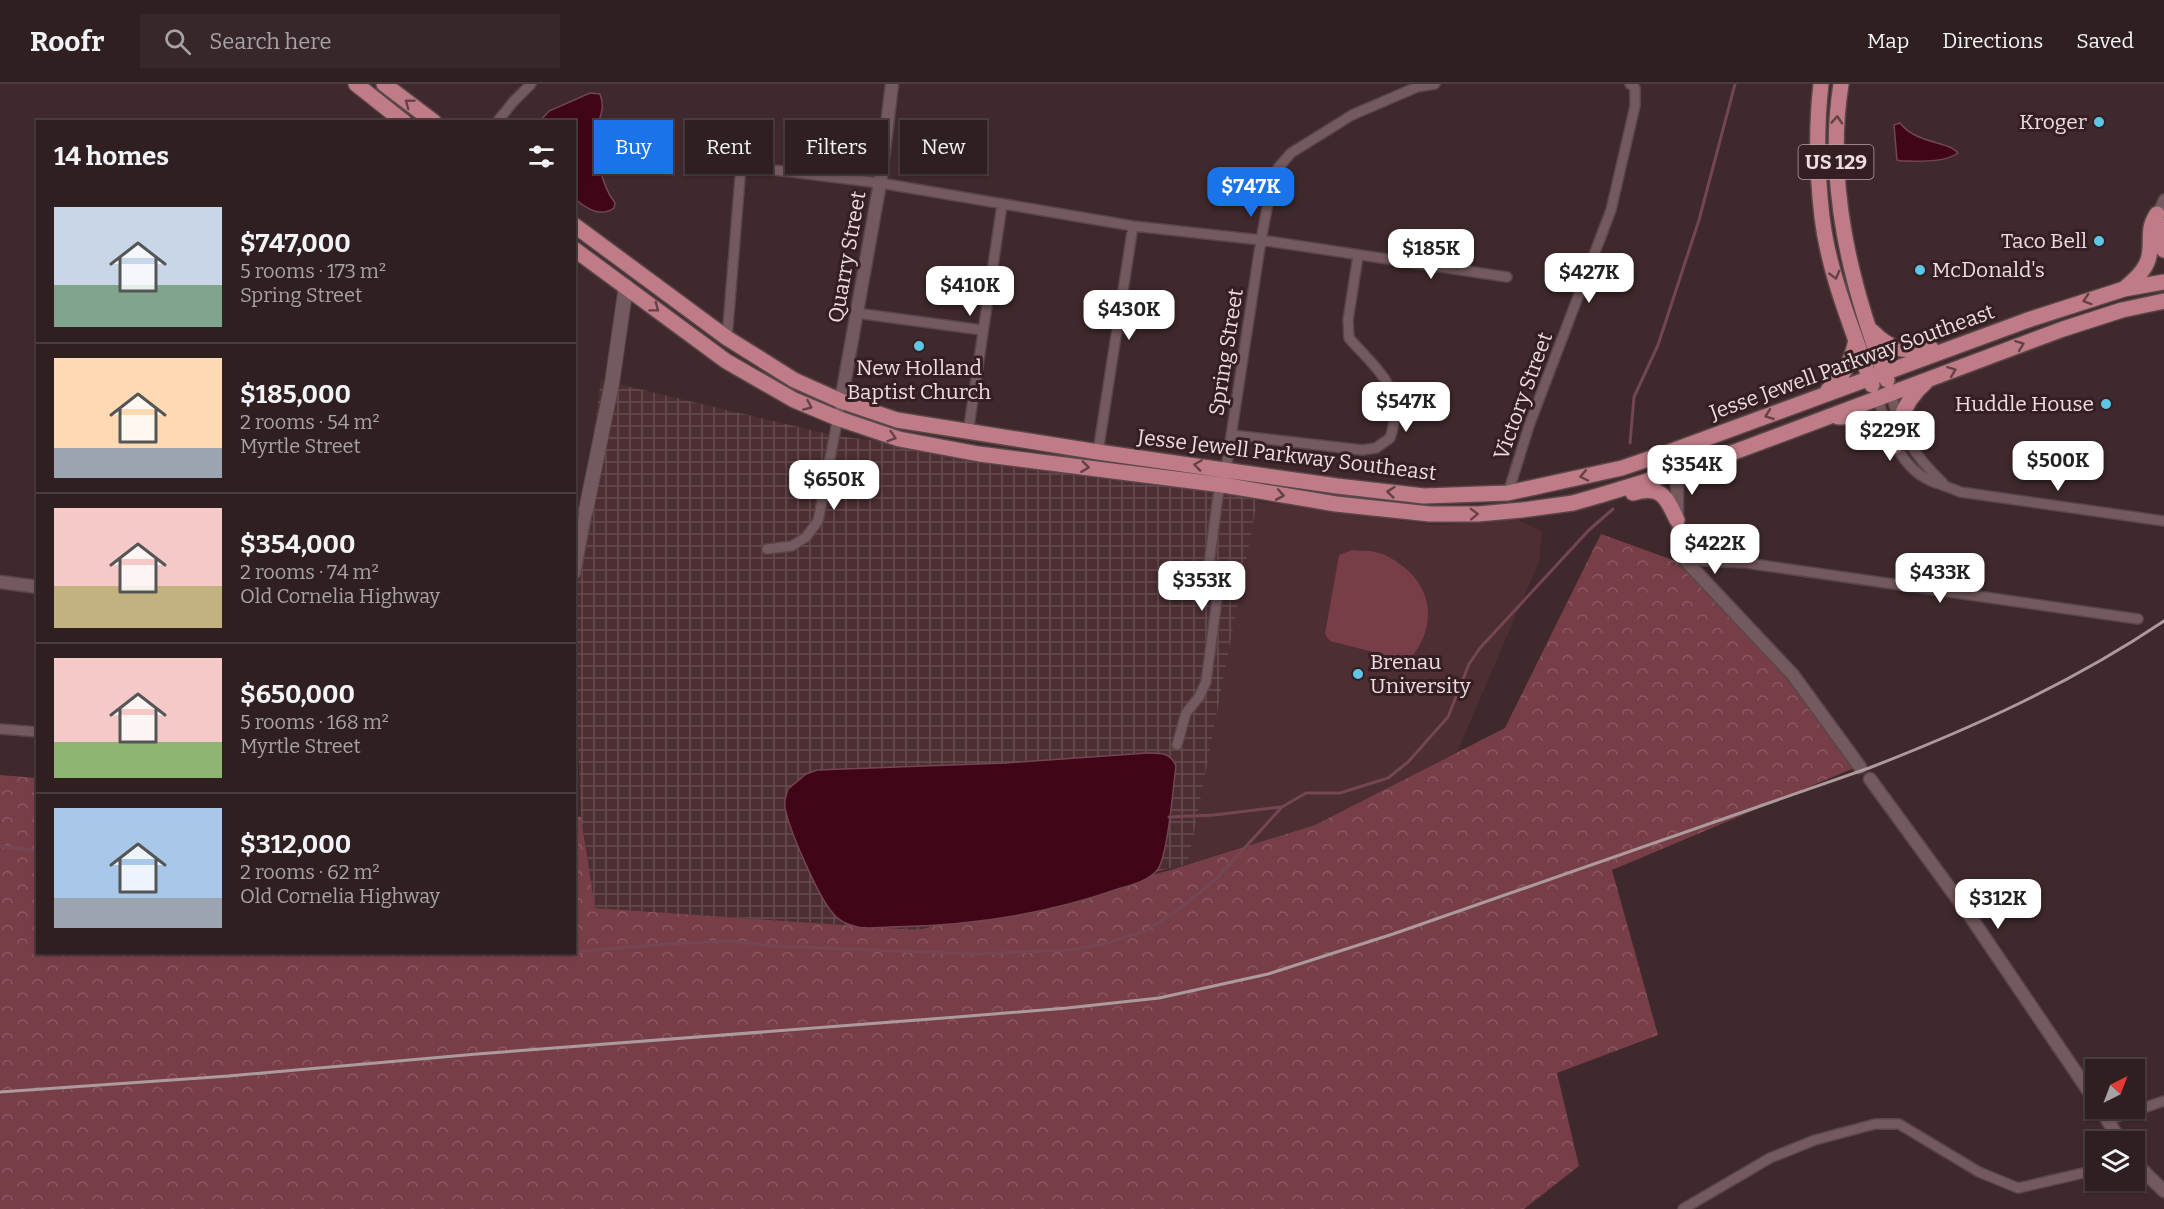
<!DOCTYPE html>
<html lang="en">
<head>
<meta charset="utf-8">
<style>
	body { margin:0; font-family:Bitter,serif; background:#37272a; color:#f1f3f6; height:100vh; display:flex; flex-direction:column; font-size:22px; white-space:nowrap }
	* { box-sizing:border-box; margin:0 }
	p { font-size:20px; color:#a7a2a5 }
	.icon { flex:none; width:33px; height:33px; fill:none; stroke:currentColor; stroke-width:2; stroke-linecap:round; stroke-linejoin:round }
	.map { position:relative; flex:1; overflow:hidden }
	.side { position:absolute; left:36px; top:36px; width:540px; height:834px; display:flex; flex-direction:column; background:#2f1f21; border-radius:0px; box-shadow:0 2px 4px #0004,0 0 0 2px #4a3d3f }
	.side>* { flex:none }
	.top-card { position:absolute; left:594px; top:36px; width:570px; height:54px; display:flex; gap:12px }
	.needle { width:39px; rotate:42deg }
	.tools { position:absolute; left:2085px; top:975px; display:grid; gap:12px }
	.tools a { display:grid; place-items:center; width:60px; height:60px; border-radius:0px; background:#2f1f21; box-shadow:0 2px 4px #0004,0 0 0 2px #4a3d3f; font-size:30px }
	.price { position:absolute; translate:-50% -51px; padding:0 14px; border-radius:12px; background:#fff; color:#222; font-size:20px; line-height:39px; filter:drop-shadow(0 2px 3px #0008) }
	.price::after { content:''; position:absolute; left:50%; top:36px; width:18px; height:14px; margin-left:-9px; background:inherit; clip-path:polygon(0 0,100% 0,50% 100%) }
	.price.current { background:#1a73e8; color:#fff }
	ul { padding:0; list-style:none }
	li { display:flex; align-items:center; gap:18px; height:150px; padding:0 18px }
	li+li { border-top:2px solid #4a3d3f }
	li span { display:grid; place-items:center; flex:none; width:168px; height:120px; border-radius:0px; color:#555 }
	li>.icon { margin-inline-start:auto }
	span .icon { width:72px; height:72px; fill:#fffc; stroke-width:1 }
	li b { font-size:26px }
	h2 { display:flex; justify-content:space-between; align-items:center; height:72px; padding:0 18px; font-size:26px }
	.pill { padding:0 21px; border-radius:0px; background:#2f1f21; box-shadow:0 2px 4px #0004,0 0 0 2px #4a3d3f; font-size:21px; line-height:54px }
	.pill.current { background:#1a73e8; color:#fff }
	header { display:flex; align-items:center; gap:36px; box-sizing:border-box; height:84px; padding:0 30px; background:#2f1f21; border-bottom:2px solid #4a3d3f }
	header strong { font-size:28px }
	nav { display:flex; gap:33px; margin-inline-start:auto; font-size:21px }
	.search { width:420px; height:54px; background:#37272a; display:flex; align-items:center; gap:15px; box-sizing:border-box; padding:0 21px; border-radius:0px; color:#a7a2a5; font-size:22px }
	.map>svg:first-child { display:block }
</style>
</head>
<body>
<header>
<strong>Roofr</strong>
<div class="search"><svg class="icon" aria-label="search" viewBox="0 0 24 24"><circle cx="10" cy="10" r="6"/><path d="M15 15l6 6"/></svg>Search here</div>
<nav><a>Map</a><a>Directions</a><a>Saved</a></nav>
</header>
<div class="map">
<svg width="2164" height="1125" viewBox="0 0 2164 1125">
	<defs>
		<pattern id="industrial-grid" width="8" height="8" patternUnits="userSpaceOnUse" patternTransform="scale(1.5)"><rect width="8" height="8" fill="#4c2e33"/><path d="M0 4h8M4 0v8" fill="none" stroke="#664c50"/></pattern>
		<pattern id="forest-crowns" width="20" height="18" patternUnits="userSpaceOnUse" patternTransform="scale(1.5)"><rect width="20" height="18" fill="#773e48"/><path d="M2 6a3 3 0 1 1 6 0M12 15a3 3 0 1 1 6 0" fill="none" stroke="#8a5962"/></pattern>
	</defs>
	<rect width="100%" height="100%" fill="#3f292c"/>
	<path fill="#4c2e33" d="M1218,412L1435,441L1515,435L1542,447L1539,478L1457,668L1315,741L1188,780L1239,512Z"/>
	<path fill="url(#industrial-grid)" d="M601,296L837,352L1260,403L1188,780L917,846L595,824L581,733L575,588L574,490Z"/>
	<path fill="url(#forest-crowns)" d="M1601,450L1703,487L1866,679L1612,786L1658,951L1557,989L1579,1082L1524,1125H0V691L37,694L38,868H574L575,732L581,733L595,824L917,846L1167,787L1315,741L1505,644Z"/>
	<path fill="#773e48" d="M1352,466C1360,467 1368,466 1375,468C1386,470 1396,477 1404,483C1436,509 1435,548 1408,577L1330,557L1325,550L1339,471Z"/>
	<path fill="#400617" stroke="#744653" stroke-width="1.5" d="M590,9L600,10C605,25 601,27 598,42C593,64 601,101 615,119L614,124C600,134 586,124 575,115L574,38L540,37L549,27Z
		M1900,39C1916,60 1949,57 1958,69C1945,79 1918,77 1901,77L1897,76L1894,41Z
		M1147,669C1160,669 1170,668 1176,682C1173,704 1168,770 1158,785C1149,797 1131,801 1118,805C1044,831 967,842 890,843C879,843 864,846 854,842C845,840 836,834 831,827C818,811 788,744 785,723C784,718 786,711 788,705L806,690L817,686L1005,679Z"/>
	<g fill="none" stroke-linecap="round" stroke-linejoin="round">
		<path stroke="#744653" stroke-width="3" d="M1630,359L1634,313L1658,261L1699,136L1735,0
			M1169,733L1214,731L1281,723
			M0,762L38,767
			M573,868L666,860L728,857L774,862L975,870L1069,866L1104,860L1145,847L1178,826L1217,794L1282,723L1306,709H1340L1388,694L1408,678L1448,633L1469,580L1480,564L1589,446L1613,425"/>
		<defs>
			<path id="minor" d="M497,38L513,18L531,0
				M741,82L880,99L1133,142L1261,156L1507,193
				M2157,130L2164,115
				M856,229L982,246
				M727,254L741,82L749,42
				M1891,308C1899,349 1913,370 1943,399
				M1877,314C1888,343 1898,382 1929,396C1939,401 1950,403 1960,408L2164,437
				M968,349L1002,121
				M1232,351L1362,366L1376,364L1390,354C1397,336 1395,310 1384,294C1374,279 1360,267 1349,254L1348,236L1358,172
				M1098,368L1133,142
				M1508,409L1530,339L1611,126L1635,22V4L1630,0
				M767,465L792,462L806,453L818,437L841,317
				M1685,476L1746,479L2138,535
				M0,645L38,648
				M1177,661L1186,629L1199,613L1206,598L1218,508L1207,495L1218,412L1226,385L1261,156L1271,103L1278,84L1291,69L1352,31L1417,3L1435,0
				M2108,1036L2164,1017
				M1683,1125L1770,1074L1815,1056L1875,1040H1899L1979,1088L2018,1104L2096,1086"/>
			<path id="tertiary" d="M841,317L880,99L892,0
				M1677,388V436L1685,476L1793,591L1860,683
				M574,489L586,426
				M0,498L38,503
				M1870,695L1970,832L2096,1018
				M2100,1024L2121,1058
				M2134,1078L2164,1107"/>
			<path id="secondary" d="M586,426L612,299L626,202"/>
			<path id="primary" d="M356,0L404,38
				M384,0L434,38
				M1821,0C1816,44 1817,89 1822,133C1829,191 1853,246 1872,301
				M1841,0C1825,100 1851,203 1887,296
				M2158,139L2159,154L2164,166
				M574,141L727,254L794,296L841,317L897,336L1098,368L1337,402L1424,412L1508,409L1622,384L1669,368L2028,236L2124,205L2164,198
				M574,165L726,277L794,316L837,334L899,355L979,370L1223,401L1336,420L1430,430H1478L1522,426L1573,419L1601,411L1677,388L1737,367L2063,245L2122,226L2164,217
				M2124,205C2133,197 2144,188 2148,176C2154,158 2145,148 2157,130
				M1872,247C1893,268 1903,267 1931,264
				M1828,306C1845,289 1851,279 1856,256
				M1838,333C1872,331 1875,335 1895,362
				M1900,337C1905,321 1913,309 1926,298
				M1633,409C1662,401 1666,413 1677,436"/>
		</defs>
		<use href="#minor" stroke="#59464a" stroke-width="12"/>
		<use href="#tertiary" stroke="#59464a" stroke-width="15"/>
		<use href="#secondary" stroke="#59464a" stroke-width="16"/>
		<use href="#primary" stroke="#59464a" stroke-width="18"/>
		<use href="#minor" stroke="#745a5e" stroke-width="9"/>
		<use href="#tertiary" stroke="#745a5e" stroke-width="12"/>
		<use href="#secondary" stroke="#745a5e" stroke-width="14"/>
		<use href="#primary" stroke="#bf7c87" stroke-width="15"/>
		<path stroke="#ac9a9d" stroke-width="3" d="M0,1008L229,992L477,970L957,933L1067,924L1159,914L1268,890L1393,850L1869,684C1972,644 2072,599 2164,537"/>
	</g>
	<defs><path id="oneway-chevron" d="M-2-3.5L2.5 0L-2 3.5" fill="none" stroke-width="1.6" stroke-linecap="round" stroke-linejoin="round" transform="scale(1.5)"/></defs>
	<g stroke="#654046">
		<use href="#oneway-chevron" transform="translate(409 19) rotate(-143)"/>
		<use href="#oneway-chevron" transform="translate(1837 36) rotate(-86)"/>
		<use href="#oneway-chevron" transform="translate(1835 191) rotate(75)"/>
		<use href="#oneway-chevron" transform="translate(2087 216) rotate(162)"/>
		<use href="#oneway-chevron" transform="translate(655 224) rotate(37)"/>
		<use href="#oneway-chevron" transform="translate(2020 261) rotate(-21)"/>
		<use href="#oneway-chevron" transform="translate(1952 287) rotate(-21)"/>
		<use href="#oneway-chevron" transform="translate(808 322) rotate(24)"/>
		<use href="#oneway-chevron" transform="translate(1769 331) rotate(160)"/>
		<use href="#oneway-chevron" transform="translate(892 353) rotate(17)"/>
		<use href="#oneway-chevron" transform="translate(1198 381) rotate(-172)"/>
		<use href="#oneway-chevron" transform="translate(1085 383) rotate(7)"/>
		<use href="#oneway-chevron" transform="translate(1584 392) rotate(168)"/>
		<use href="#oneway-chevron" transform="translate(1391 408) rotate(-174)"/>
		<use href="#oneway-chevron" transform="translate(1280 411) rotate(10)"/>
		<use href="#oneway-chevron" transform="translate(1474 430) rotate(-2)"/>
	</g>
	<g fill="#5bc8e6" stroke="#351f23" stroke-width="2">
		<circle cx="2099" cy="38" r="6"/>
		<circle cx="2099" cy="157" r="6"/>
		<circle cx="1920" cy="186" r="6"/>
		<circle cx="919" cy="262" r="6"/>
		<circle cx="2106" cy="320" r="6"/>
		<circle cx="1358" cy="590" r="6"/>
	</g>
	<g text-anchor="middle" stroke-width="6" stroke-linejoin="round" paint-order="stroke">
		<rect fill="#351f23" stroke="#b5a4a7" stroke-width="1.5" x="1798.5" y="61" width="75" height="34" rx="4.5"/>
		<g font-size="20" font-weight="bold" fill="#ecdddf">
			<text x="1836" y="85">US 129</text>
		</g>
		<g font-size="21" fill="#ecdddf" stroke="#351f23" text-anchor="end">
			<text x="2087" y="45">Kroger</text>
			<text x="2087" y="164">Taco Bell</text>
			<text x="1932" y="193" text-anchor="start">McDonald's</text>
			<text x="919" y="291" text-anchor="middle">New Holland<tspan x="919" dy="24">Baptist Church</tspan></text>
			<text x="2094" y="327">Huddle House</text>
			<text x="1370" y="585" text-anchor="start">Brenau<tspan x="1370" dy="24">University</tspan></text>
		</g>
		<g font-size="21" fill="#ecdddf" stroke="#351f23">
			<text transform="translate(847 173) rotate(-80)" y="7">Quarry Street</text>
			<text transform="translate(1226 268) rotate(-81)" y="7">Spring Street</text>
			<text transform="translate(1852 278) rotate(-20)" y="7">Jesse Jewell Parkway Southeast</text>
			<text transform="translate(1523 312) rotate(-70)" y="7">Victory Street</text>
			<text transform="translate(1287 371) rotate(7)" y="7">Jesse Jewell Parkway Southeast</text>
		</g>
	</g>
</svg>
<div class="tools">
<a><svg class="needle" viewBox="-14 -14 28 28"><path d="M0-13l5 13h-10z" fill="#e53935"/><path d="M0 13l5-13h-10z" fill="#a7a2a5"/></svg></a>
<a><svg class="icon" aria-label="layers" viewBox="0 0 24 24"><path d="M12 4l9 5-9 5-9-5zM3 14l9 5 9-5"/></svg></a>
</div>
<b class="price current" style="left:1251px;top:134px">$747K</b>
<b class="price" style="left:1431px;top:196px">$185K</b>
<b class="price" style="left:1589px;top:220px">$427K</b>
<b class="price" style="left:970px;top:233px">$410K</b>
<b class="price" style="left:1129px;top:257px">$430K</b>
<b class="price" style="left:1406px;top:349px">$547K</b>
<b class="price" style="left:1890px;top:378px">$229K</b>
<b class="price" style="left:2058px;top:408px">$500K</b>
<b class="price" style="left:1692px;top:412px">$354K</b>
<b class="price" style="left:834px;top:427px">$650K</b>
<b class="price" style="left:1715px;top:491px">$422K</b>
<b class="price" style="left:1940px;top:520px">$433K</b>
<b class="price" style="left:1202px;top:528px">$353K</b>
<b class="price" style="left:1998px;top:846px">$312K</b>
<div class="top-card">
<a class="pill current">Buy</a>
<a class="pill">Rent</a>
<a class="pill">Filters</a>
<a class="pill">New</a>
</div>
<section class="side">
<h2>14 homes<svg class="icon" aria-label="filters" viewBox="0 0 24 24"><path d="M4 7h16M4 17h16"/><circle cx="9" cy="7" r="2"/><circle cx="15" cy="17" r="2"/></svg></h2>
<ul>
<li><span style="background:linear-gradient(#c9d6e8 65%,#7fa58c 0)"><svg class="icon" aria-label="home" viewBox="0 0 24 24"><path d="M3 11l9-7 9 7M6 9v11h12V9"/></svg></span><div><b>$747,000</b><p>5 rooms · 173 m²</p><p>Spring Street</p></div></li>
<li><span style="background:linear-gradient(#ffd9b3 75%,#9aa5b1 0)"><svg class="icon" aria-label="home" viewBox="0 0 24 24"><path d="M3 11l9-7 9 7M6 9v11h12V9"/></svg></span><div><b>$185,000</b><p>2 rooms · 54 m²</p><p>Myrtle Street</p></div></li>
<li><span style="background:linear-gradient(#f6c9c9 65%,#c2b280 0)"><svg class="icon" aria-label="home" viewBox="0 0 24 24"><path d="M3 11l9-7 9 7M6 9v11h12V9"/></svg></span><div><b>$354,000</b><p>2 rooms · 74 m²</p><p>Old Cornelia Highway</p></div></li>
<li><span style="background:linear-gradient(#f6c9c9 70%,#8fb573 0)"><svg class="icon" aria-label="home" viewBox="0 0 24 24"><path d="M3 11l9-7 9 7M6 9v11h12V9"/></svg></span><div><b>$650,000</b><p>5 rooms · 168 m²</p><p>Myrtle Street</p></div></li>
<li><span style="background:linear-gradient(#a9c7e8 75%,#9aa5b1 0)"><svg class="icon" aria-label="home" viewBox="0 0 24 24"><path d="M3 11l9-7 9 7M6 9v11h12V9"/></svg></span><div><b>$312,000</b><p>2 rooms · 62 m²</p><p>Old Cornelia Highway</p></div></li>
</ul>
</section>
</div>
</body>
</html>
